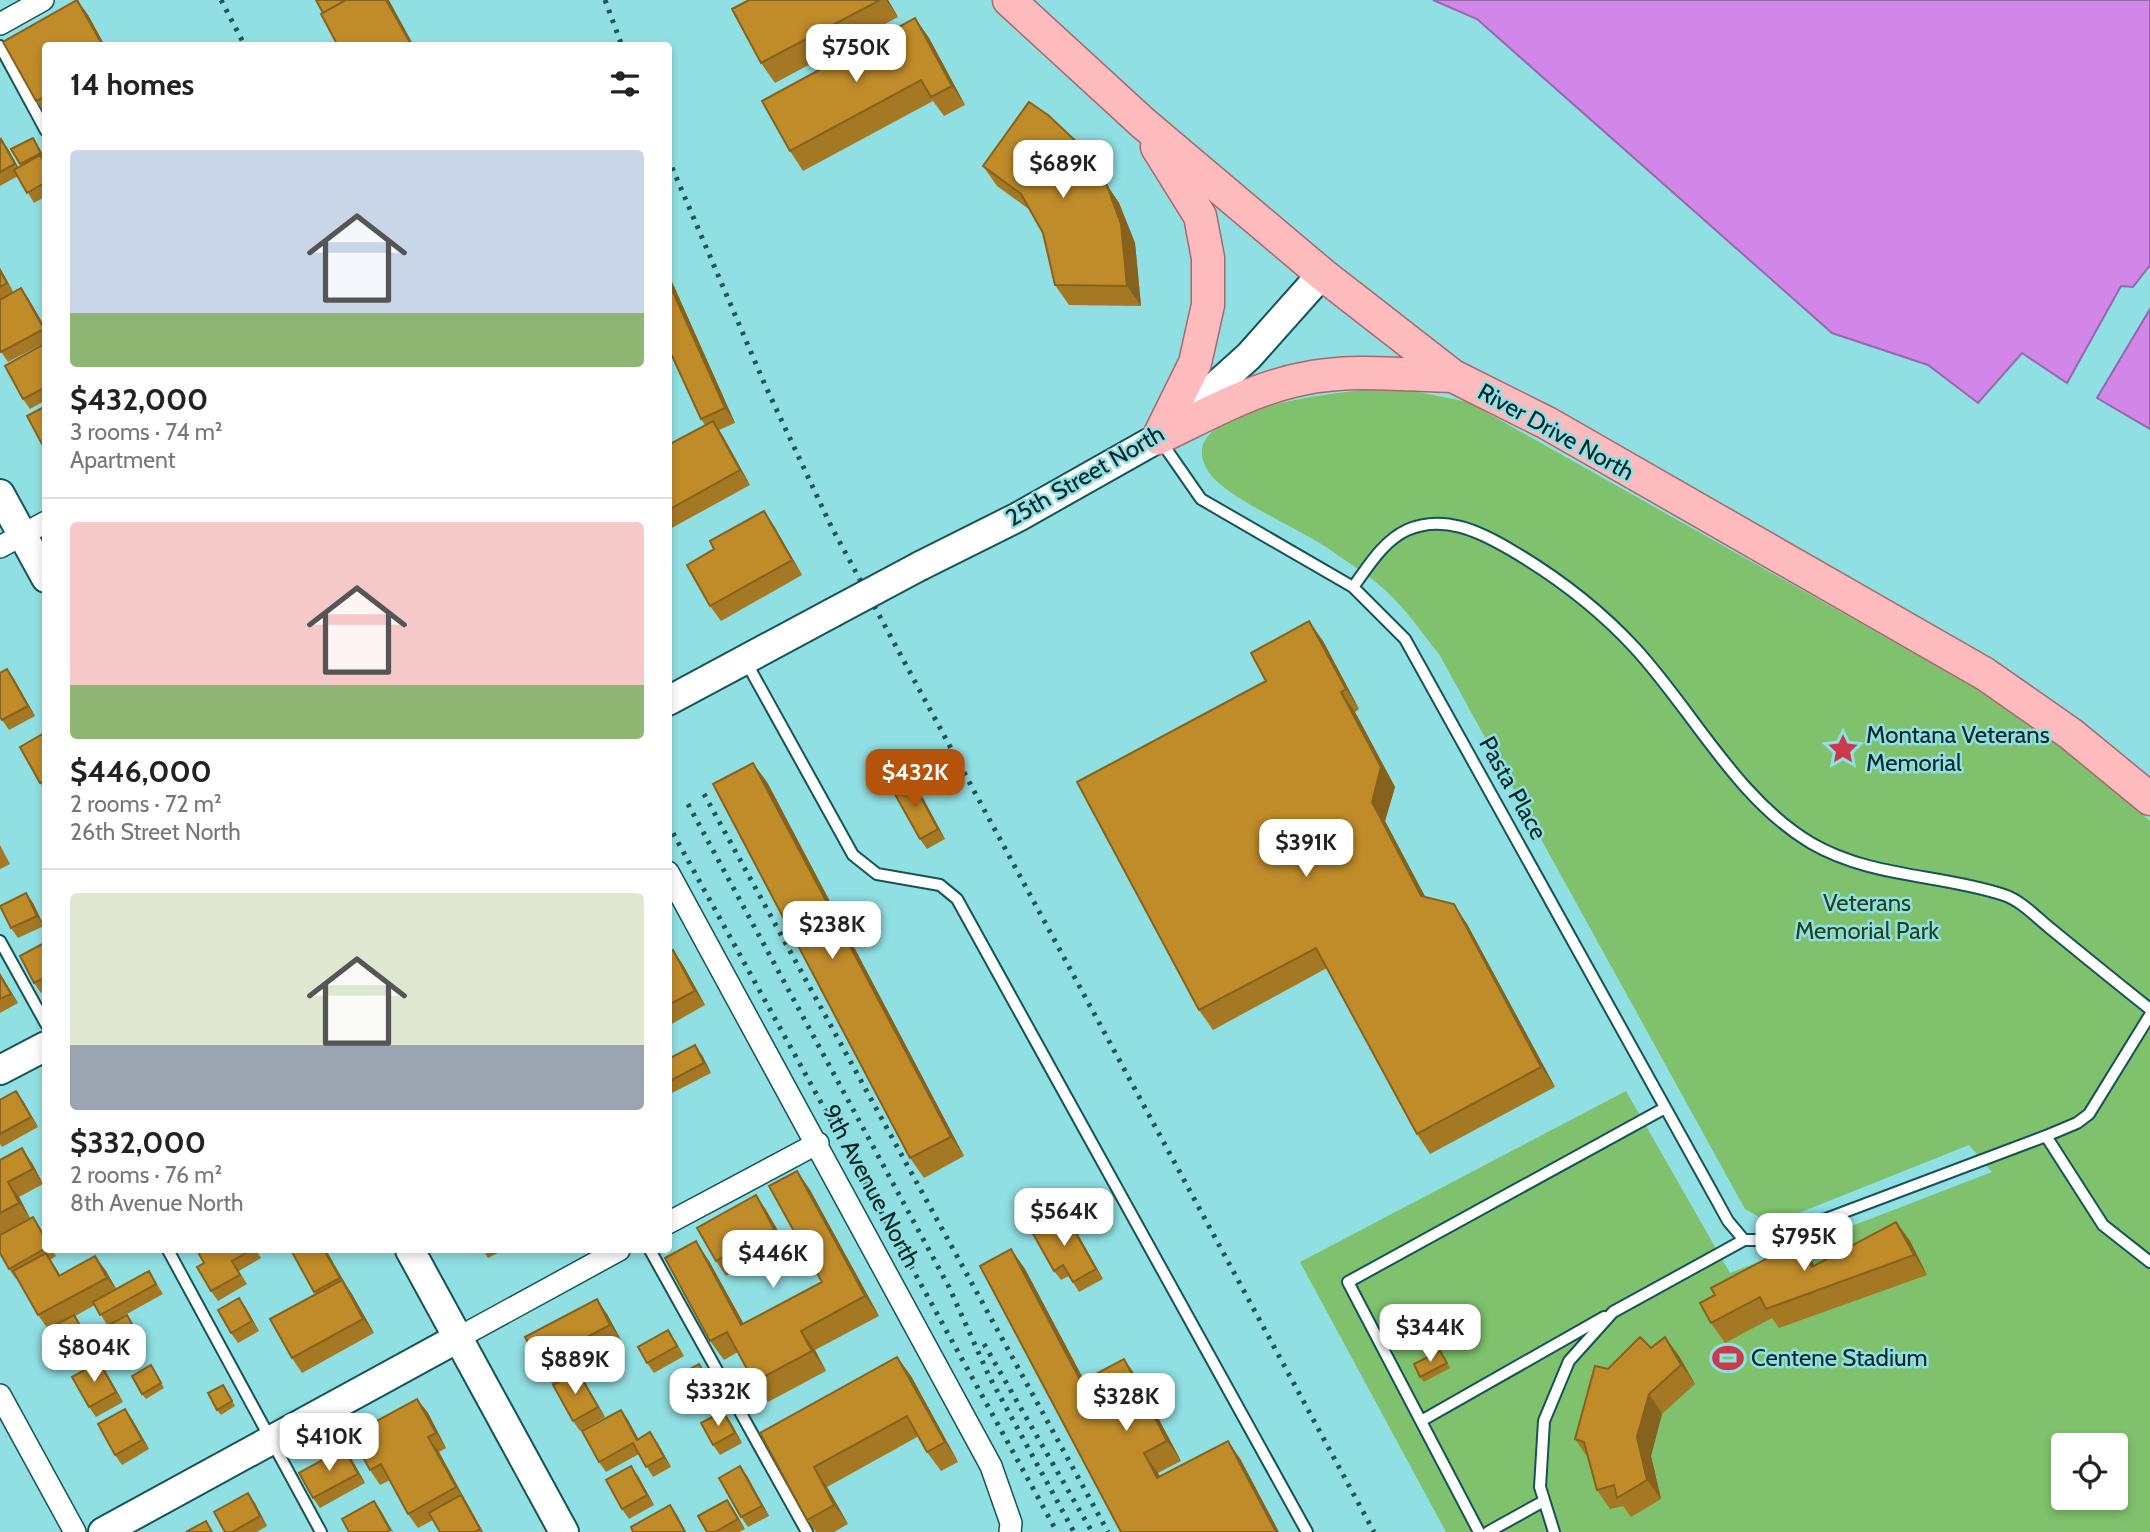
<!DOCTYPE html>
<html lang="en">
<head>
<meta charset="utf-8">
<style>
	body { margin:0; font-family:Cabin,sans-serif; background:#f2f2f2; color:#222; height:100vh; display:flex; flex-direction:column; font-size:26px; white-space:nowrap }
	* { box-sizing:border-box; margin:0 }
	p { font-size:23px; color:#767676 }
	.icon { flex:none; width:38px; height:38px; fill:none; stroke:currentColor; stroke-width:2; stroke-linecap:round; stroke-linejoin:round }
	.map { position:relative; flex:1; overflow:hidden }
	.panel { position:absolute; left:42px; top:42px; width:630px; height:1211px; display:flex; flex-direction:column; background:#fff; border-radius:7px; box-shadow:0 4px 10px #0003 }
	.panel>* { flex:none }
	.controls { position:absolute; left:2051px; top:1433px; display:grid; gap:14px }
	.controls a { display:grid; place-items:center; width:77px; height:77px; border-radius:7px; background:#fff; box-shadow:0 4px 10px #0003; font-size:35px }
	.price { position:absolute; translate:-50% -60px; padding:0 16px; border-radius:14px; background:#fff; color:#222; font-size:23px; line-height:46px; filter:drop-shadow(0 2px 4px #0008) }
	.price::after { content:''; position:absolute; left:50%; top:42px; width:21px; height:16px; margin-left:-10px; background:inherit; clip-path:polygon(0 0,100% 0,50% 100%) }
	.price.selected { background:#b45309; color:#fff }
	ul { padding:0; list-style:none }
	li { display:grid; align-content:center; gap:14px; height:371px; padding:0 28px }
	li+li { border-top:2px solid #e0e0e0 }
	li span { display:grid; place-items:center; height:217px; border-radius:7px; color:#555 }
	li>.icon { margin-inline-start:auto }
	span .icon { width:126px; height:126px; fill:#fffc; stroke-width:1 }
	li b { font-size:30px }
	h2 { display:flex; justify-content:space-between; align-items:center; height:84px; padding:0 28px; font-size:30px }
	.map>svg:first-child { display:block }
</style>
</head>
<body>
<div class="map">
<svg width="2150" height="1532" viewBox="0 0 2150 1532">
	<rect width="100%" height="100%" fill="#90dfe2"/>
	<path fill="#7fc16c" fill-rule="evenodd" d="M1393,387L1468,402L1974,687L2079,760L2150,821V1532H1446L1300,1262L1626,1091L1730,1273L1992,1172L1969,1145L1771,1224L1745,1209L1439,654C1424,636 1411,616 1395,600C1378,581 1353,566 1332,551C1303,530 1230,500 1211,475C1157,405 1356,391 1393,387ZM2063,1446H2116V1498H2063Z"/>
	<path fill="#d286e7" stroke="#9469ad" stroke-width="2" d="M1433,0H2150V265L2133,287L2121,286L2067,383L2022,353L1978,403L1928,365L1832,333L1477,19Z
		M2150,309V429L2097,398Z"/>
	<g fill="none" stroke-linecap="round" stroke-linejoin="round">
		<defs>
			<path id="lane" d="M0,46L46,131
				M1160,440L1201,499L1353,587L1405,639L1706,1181L1728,1221L1744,1240
				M1353,587C1368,567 1383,541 1407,530C1443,514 1479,531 1511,550C1557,577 1598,608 1635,648C1693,711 1736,798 1811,843C1871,878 1941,874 2004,895C2022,901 2037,918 2051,929C2084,956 2117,983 2150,1009
				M745,660L853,855L877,874L940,885L957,899L1307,1532
				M0,941L46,1024
				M2150,1015L2089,1114L2077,1123L2046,1136L2103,1225L2150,1262
				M168,1250L321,1532
				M650,1250L807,1532
				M1421,1421L1604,1317
				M1479,1532L1348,1282L1665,1108
				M1488,1532L1544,1501
				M1554,1532L1540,1487L1544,1421L1569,1361L1613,1312L1744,1240H1770L2046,1136"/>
			<path id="street" d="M0,24L43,0
				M0,547L46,522
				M668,872L991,1466L1011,1523L1010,1532
				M668,1223L818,1143
				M458,1338L619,1250
				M0,1395L75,1532"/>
			<path id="secondary" d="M0,494L46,578
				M920,566L1018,517L1158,438L1249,356L1322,274
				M668,701L832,613
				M0,1070L46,1046
				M410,1250L564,1532
				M103,1532L458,1338"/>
			<path id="primary" d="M1009,0L1143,123L1322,274L1453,376L1547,423L1985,674L2071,734L2150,799
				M1157,147L1200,216L1208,258V305L1195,363L1158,438
				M1158,438C1205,416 1251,389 1302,379C1351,368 1404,375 1453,376"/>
		</defs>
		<use href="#lane" stroke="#155457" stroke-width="14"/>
		<use href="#street" stroke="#155457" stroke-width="24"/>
		<use href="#secondary" stroke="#155457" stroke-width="32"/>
		<use href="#primary" stroke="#a5696c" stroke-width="35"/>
		<use href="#lane" stroke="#fff" stroke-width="10"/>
		<use href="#street" stroke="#fff" stroke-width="21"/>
		<use href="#secondary" stroke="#fff" stroke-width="28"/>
		<use href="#primary" stroke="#febbbe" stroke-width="32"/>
		<path stroke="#265356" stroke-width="5" stroke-dasharray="3.5 7" stroke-linecap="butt" d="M221,0L245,46
			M605,0L622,46
			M668,158L765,385L831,526L1374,1532
			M704,794L1108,1532
			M688,804L949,1287L989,1376L1074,1532
			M668,824L1057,1532
			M984,1344L1092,1532"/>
		<defs>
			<path id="secondary-bridge" d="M832,613L920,566"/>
		</defs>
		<use href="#secondary-bridge" stroke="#155457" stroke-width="32" stroke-linecap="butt"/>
		<use href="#secondary-bridge" stroke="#fff" stroke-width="28"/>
	</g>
	<path fill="#a57824" d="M77,0L88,15L105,46H46V115L36,101L3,42Z
		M749,0H888L898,17L775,83L761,63Z
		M915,18L929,38L965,105L944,116L933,101L803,171L790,151Z
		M0,140L8,149L18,167L21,166L11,149L36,143L45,158L43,159L46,163V196L34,203L18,176L0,186Z
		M1081,146L1119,203L1135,243L1141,306L1069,305L1055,285L1043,233L1030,210L997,186L983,166Z
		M0,268L13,292L21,288L28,298L46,329V342L8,362L0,350Z
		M668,273L735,423L719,430L750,485L668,530V445L705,425L701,419L668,347Z
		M46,343V400L30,409L23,399Z
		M774,526L802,575L721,621L710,606L714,549Z
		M1323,641L1359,709L1355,712L1395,787L1385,821L1425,897L1467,924L1555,1087L1430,1154L1417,1134L1327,968L1213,1030L1199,1010L1266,681Z
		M14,679L35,716L9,730L0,717Z
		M46,732V791L40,783Z
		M911,779L918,789L945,839L927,849L920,839Z
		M767,782L964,1156L924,1178L910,1158Z
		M0,845L10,864L0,869Z
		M26,893L33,903L44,926L18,938L11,928Z
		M46,942V990L41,993L34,983Z
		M673,950L683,965L705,1005L668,1026V953Z
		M0,974L18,1003L0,1013Z
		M702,1055L711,1073L668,1095V1059Z
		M0,1100L23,1101L38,1127L2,1147L0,1144Z
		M0,1160L32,1163L43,1184L19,1197L30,1218L0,1234Z
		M797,1171L810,1190L879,1316L815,1350L826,1371L768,1402L754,1382L738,1352L724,1360L710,1341L709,1261L744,1324L822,1282Z
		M756,1195L766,1210L785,1243L726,1276L716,1261Z
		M33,1217L46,1237V1250H52L56,1256L50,1260L60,1275L95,1256L106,1271L116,1289L149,1271L163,1294L107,1325L95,1305L75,1316L97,1353L71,1368L64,1358L48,1329L38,1315L17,1278L16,1279L9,1269Z
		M1896,1222L1910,1241L1927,1275L1779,1328L1772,1318L1725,1343L1711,1323L1715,1295L1798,1242L1814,1266Z
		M1072,1224L1103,1279L1079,1292L1069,1276L1061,1280L1054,1271Z
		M1011,1249L1025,1269L1084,1380L1124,1359L1137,1378L1181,1461L1158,1473L1159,1477L1241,1460L1121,1532Z
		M197,1250H256L261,1258L239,1271L247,1284L218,1301L211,1291L204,1263Z
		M326,1250L374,1333L302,1373L292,1358L315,1294L292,1252Z
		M483,1250H504L488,1258Z
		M239,1298L259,1331L238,1343L231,1333Z
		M607,1314L621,1340L576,1363L583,1375L581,1376L605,1417L580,1431L573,1421L555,1388L545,1374L525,1337Z
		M130,1320L141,1340L118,1353L114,1348Z
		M1665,1337L1679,1356L1695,1384L1662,1414L1651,1456L1661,1499L1631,1517L1623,1506L1610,1509L1597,1490L1588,1458L1575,1439L1608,1369L1651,1348Z
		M675,1340L684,1356L654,1373L647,1363Z
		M1440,1351L1450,1368L1424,1382L1420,1377Z
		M897,1357L911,1376L958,1462L941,1471L927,1452L919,1436L827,1487L848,1524L834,1532H816L807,1520L760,1433Z
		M99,1362L106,1372L123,1402L96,1417L89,1407Z
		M699,1364L719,1397L693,1411L686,1402Z
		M154,1370L164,1388L146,1399L142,1394Z
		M223,1385L235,1406L221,1415L217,1410Z
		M417,1399L428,1413L446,1448L439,1452L483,1532H440L433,1520L418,1528L408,1514L390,1480L380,1485L370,1470Z
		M621,1410L628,1420L638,1439L657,1442L671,1467L653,1477L639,1454L606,1472L599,1462Z
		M132,1419L149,1449L122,1465L115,1455Z
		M730,1421L742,1443L720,1455L713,1445Z
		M344,1448L351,1458L365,1483L320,1508L313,1498Z
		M638,1476L654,1505L629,1519L622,1509Z
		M747,1476L769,1516L748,1527L741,1517Z
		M248,1493L267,1526L257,1532H225Z
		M727,1500L745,1529L739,1532H707Z"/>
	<path fill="#86621d" d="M77,0L88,15L105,46H103Z
		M386,0H389L390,2L414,46H412Z
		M886,0H888L898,17Z
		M915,18L929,38L965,105L952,86Z
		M1,139L8,149L22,174L15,164Z
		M1081,146L1119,203L1135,243L1141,306L1127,286Z
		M0,268L14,293L0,271Z
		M668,273L735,423L725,408L668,281Z
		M21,288L28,298L46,329V331Z
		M713,421L723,436L750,485L740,470Z
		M764,511L774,526L802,575L792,560Z
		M1309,621L1323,641L1359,709L1346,689Z
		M7,669L14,679L35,716L28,706Z
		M1341,692L1355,712L1395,787L1385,821L1435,915L1421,896L1372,802Z
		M753,763L767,782L964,1156L951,1137Z
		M911,779L918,789L945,839L938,829Z
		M26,893L33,903L44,926L37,916Z
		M1454,904L1467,924L1555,1087L1541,1067Z
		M673,950L683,965L705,1005L695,991Z
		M0,974L4,980L18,1003L11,994Z
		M695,1045L702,1055L711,1073L704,1063Z
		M16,1091L23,1101L38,1127L31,1117Z
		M22,1148L32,1163L43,1184L33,1169Z
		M797,1171L810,1190L879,1316L865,1296Z
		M8,1182L19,1197L30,1218L19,1203Z
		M756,1195L766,1210L785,1243L774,1229Z
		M1065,1214L1072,1224L1103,1279L1096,1269Z
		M1896,1222L1910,1241L1927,1275L1914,1255Z
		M696,1241L709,1261L755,1345L741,1325Z
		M1798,1242L1812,1261L1825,1286L1812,1267Z
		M1011,1249L1025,1269L1095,1401L1081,1382Z
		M324,1250H326L344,1282L352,1294L374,1333L363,1319Z
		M46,1253L56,1268L69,1291L59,1276Z
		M95,1256L106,1271L118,1292L107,1278Z
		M239,1298L246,1308L259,1331L252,1321Z
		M597,1299L607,1314L621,1340L610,1325Z
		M74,1315L81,1325L97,1353L90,1343Z
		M801,1331L815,1350L826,1371L812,1351Z
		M1665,1337L1679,1356L1695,1384L1681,1365Z
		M566,1348L576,1363L583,1375L572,1360Z
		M897,1357L911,1376L958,1462L945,1442Z
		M1124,1359L1137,1378L1181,1461L1167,1441Z
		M99,1362L106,1372L123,1402L116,1392Z
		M699,1364L706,1374L719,1397L712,1387Z
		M578,1372L585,1382L605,1417L598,1407Z
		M1649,1394L1662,1414L1651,1456L1661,1499L1647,1480L1637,1437Z
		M417,1399L428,1413L446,1448L436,1433Z
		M125,1409L132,1419L149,1449L142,1440Z
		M621,1410L628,1420L644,1449L637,1440Z
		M723,1411L730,1421L742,1443L735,1433Z
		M650,1432L657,1442L671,1467L664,1457Z
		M428,1437L439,1452L466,1502L456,1487Z
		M1228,1441L1241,1460L1279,1532H1276Z
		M344,1448L351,1458L365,1483L358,1474Z
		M1144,1453L1158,1473L1171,1497L1157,1478Z
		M631,1466L638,1476L654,1505L647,1495Z
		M740,1466L747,1476L769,1516L762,1506Z
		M814,1467L827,1487L848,1524L834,1505Z
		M248,1493L255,1503L267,1526L260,1516Z
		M461,1495L468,1505L483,1532H482Z
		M727,1500L734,1510L745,1529L738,1519Z
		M374,1501L381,1511L393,1532H392Z
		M670,1505L677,1515L686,1532H685Z"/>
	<path fill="#c08c2a" stroke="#86621d" stroke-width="2" d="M77,0L103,46H46V96L36,101L3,42Z
		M316,0H346L323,13Z
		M346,0H386L412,46H338L321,14Z
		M749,0H880L761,63L732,9Z
		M915,18L952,86L931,97L921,80L790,151L762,101Z
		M1029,102L1048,115L1081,146L1106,183L1121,224L1127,286L1055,285L1043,233L1021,194L983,166Z
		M33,138L41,153L20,164L11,149Z
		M1,139L15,164L0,172V140Z
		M40,155L46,165V182L27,193L14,170Z
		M0,271L7,283L0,287Z
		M668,281L725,408L701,419L668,347Z
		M21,288L44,329L1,352L0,350V300Z
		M46,343V387L23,399L5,366Z
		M46,406V442L42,444L27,416Z
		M713,421L740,470L668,510V445Z
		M764,511L792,560L710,606L687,565L714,549L710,541Z
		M1309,621L1346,689L1341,692L1381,767L1372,802L1421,896L1454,904L1541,1067L1417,1134L1316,948L1199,1010L1077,782L1266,681L1251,653Z
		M7,669L28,706L2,720L0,717V673Z
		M46,732V780L40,783L20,747Z
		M753,763L951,1137L910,1158L713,784Z
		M911,779L938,829L920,839L892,789Z
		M26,893L37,916L11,928L0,906Z
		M46,942V977L34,983L20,956Z
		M673,950L695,991L668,1005V953Z
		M0,975L11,994L0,999Z
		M695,1045L704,1063L668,1082V1059Z
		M16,1091L31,1117L0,1134V1100Z
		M22,1148L33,1169L8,1182L19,1203L0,1213V1160Z
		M797,1171L865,1296L801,1331L812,1351L754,1382L727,1332L710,1341L665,1258L696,1241L741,1325L822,1282L769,1186Z
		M756,1195L774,1229L716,1261L697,1228Z
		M1065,1214L1096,1269L1073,1282L1063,1265L1054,1271L1032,1232Z
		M33,1217L46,1240V1248L9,1269L0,1253V1235Z
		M1896,1222L1914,1255L1766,1309L1760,1297L1711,1323L1700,1303L1715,1295L1711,1288L1798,1242L1812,1267Z
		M1011,1249L1081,1382L1124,1359L1167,1441L1144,1453L1157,1478L1228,1441L1276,1532H1121L980,1266Z
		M197,1250H251L232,1261L240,1275L211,1291L197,1267L204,1263Z
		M296,1250H324L340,1278L314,1292L292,1252Z
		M46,1253L59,1276L95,1256L107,1278L38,1315L13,1271Z
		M149,1271L156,1284L100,1315L93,1302Z
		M342,1280L363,1319L292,1358L270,1319Z
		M239,1298L252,1321L231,1333L218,1310Z
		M597,1299L610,1325L566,1348L572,1360L545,1374L525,1337Z
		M74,1315L90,1343L64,1358L48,1329Z
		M127,1315L138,1335L114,1348L103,1328Z
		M668,1330L677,1346L647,1363L638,1347Z
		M1640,1337L1651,1348L1665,1337L1681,1365L1649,1394L1637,1437L1647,1480L1617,1498L1614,1485L1597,1490L1584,1442L1575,1439L1595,1366L1608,1369Z
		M1440,1351L1447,1363L1420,1377L1414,1364Z
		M897,1357L945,1442L927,1452L907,1416L814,1467L834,1505L807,1520L760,1433Z
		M99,1362L116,1392L89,1407L72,1377Z
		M699,1364L712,1387L686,1402L674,1378Z
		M151,1365L161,1383L142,1394L132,1376Z
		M578,1372L598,1407L573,1421L553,1385Z
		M223,1385L232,1401L217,1410L208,1393Z
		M417,1399L436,1433L428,1437L456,1487L408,1514L381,1464L370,1470L351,1435Z
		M125,1409L142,1440L115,1455L98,1424Z
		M621,1410L637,1440L650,1432L664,1457L646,1467L633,1443L599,1462L582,1431Z
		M723,1411L735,1433L713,1445L701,1423Z
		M344,1448L358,1474L313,1498L299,1473Z
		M631,1466L647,1495L622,1509L606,1480Z
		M740,1466L762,1506L741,1517L719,1478Z
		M248,1493L260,1516L232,1532H225L214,1512Z
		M461,1495L480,1529L475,1532H440L429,1513Z
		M727,1500L738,1519L715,1532H707L698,1516Z
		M374,1501L390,1530L387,1532H349L342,1519Z
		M670,1505L685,1532H633L631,1527Z
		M206,1521L212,1532H186Z"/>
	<defs>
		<symbol id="sight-bare" viewBox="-9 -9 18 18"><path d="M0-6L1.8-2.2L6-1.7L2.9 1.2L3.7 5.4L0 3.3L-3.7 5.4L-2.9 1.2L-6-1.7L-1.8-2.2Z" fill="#ca3a4b" stroke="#90dfe2" stroke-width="2.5" paint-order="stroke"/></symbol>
		<symbol id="stadium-bare" viewBox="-9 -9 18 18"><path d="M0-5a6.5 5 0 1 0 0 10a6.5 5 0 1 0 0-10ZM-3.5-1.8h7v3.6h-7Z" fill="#ca3a4b" stroke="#90dfe2" stroke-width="2.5" paint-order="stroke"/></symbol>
	</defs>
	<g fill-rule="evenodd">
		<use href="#sight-bare" x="1821" y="727" width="44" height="44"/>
		<use href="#stadium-bare" x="1706" y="1336" width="44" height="44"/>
	</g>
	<g text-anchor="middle" stroke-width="5" stroke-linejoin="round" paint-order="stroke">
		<g font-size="24" fill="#022426" stroke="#90dfe2">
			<text transform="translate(1556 432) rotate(29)" y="8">River Drive North</text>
			<text transform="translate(1085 476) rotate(-30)" y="8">25th Street North</text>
			<text transform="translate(1513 788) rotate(61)" y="8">Pasta Place</text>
			<text transform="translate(871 1186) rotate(62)" y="8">9th Avenue North</text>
		</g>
		<g font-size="24" fill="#022426" stroke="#90dfe2" text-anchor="start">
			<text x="1866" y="743">Montana Veterans<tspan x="1866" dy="28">Memorial</tspan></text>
			<text x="1751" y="1366">Centene Stadium</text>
		</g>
		<g font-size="24" fill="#24421a" stroke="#90dfe2">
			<text x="1867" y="911">Veterans<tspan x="1867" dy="28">Memorial Park</tspan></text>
		</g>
	</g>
</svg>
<div class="controls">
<a><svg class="icon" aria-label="locate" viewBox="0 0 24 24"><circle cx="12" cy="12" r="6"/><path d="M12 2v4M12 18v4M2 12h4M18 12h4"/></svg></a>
</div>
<b class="price" style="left:856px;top:84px">$750K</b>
<b class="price" style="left:1063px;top:200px">$689K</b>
<b class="price selected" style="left:915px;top:809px">$432K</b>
<b class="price" style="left:1306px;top:879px">$391K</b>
<b class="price" style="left:832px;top:961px">$238K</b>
<b class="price" style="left:1064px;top:1248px">$564K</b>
<b class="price" style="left:1804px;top:1273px">$795K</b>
<b class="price" style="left:773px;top:1290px">$446K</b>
<b class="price" style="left:1430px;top:1364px">$344K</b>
<b class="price" style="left:94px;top:1384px">$804K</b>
<b class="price" style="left:575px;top:1396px">$889K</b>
<b class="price" style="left:718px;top:1428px">$332K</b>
<b class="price" style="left:1126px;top:1433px">$328K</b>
<b class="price" style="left:329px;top:1473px">$410K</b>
<section class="panel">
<h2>14 homes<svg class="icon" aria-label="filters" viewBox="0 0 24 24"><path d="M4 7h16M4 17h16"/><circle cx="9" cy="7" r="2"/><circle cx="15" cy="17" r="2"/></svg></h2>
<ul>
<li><span style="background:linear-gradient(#c9d6e8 75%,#8fb573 0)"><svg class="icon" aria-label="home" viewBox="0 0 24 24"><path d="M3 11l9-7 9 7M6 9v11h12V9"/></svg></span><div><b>$432,000</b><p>3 rooms · 74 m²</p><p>Apartment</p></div></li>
<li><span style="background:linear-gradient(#f6c9c9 75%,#8fb573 0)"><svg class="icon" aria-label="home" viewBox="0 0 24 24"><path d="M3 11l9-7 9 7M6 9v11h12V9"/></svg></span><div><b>$446,000</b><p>2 rooms · 72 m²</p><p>26th Street North</p></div></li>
<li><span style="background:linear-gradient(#dfe7d0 70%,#9aa5b1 0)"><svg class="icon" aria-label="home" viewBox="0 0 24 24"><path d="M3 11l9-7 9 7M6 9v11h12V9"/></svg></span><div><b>$332,000</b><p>2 rooms · 76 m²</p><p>8th Avenue North</p></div></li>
</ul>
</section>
</div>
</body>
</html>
